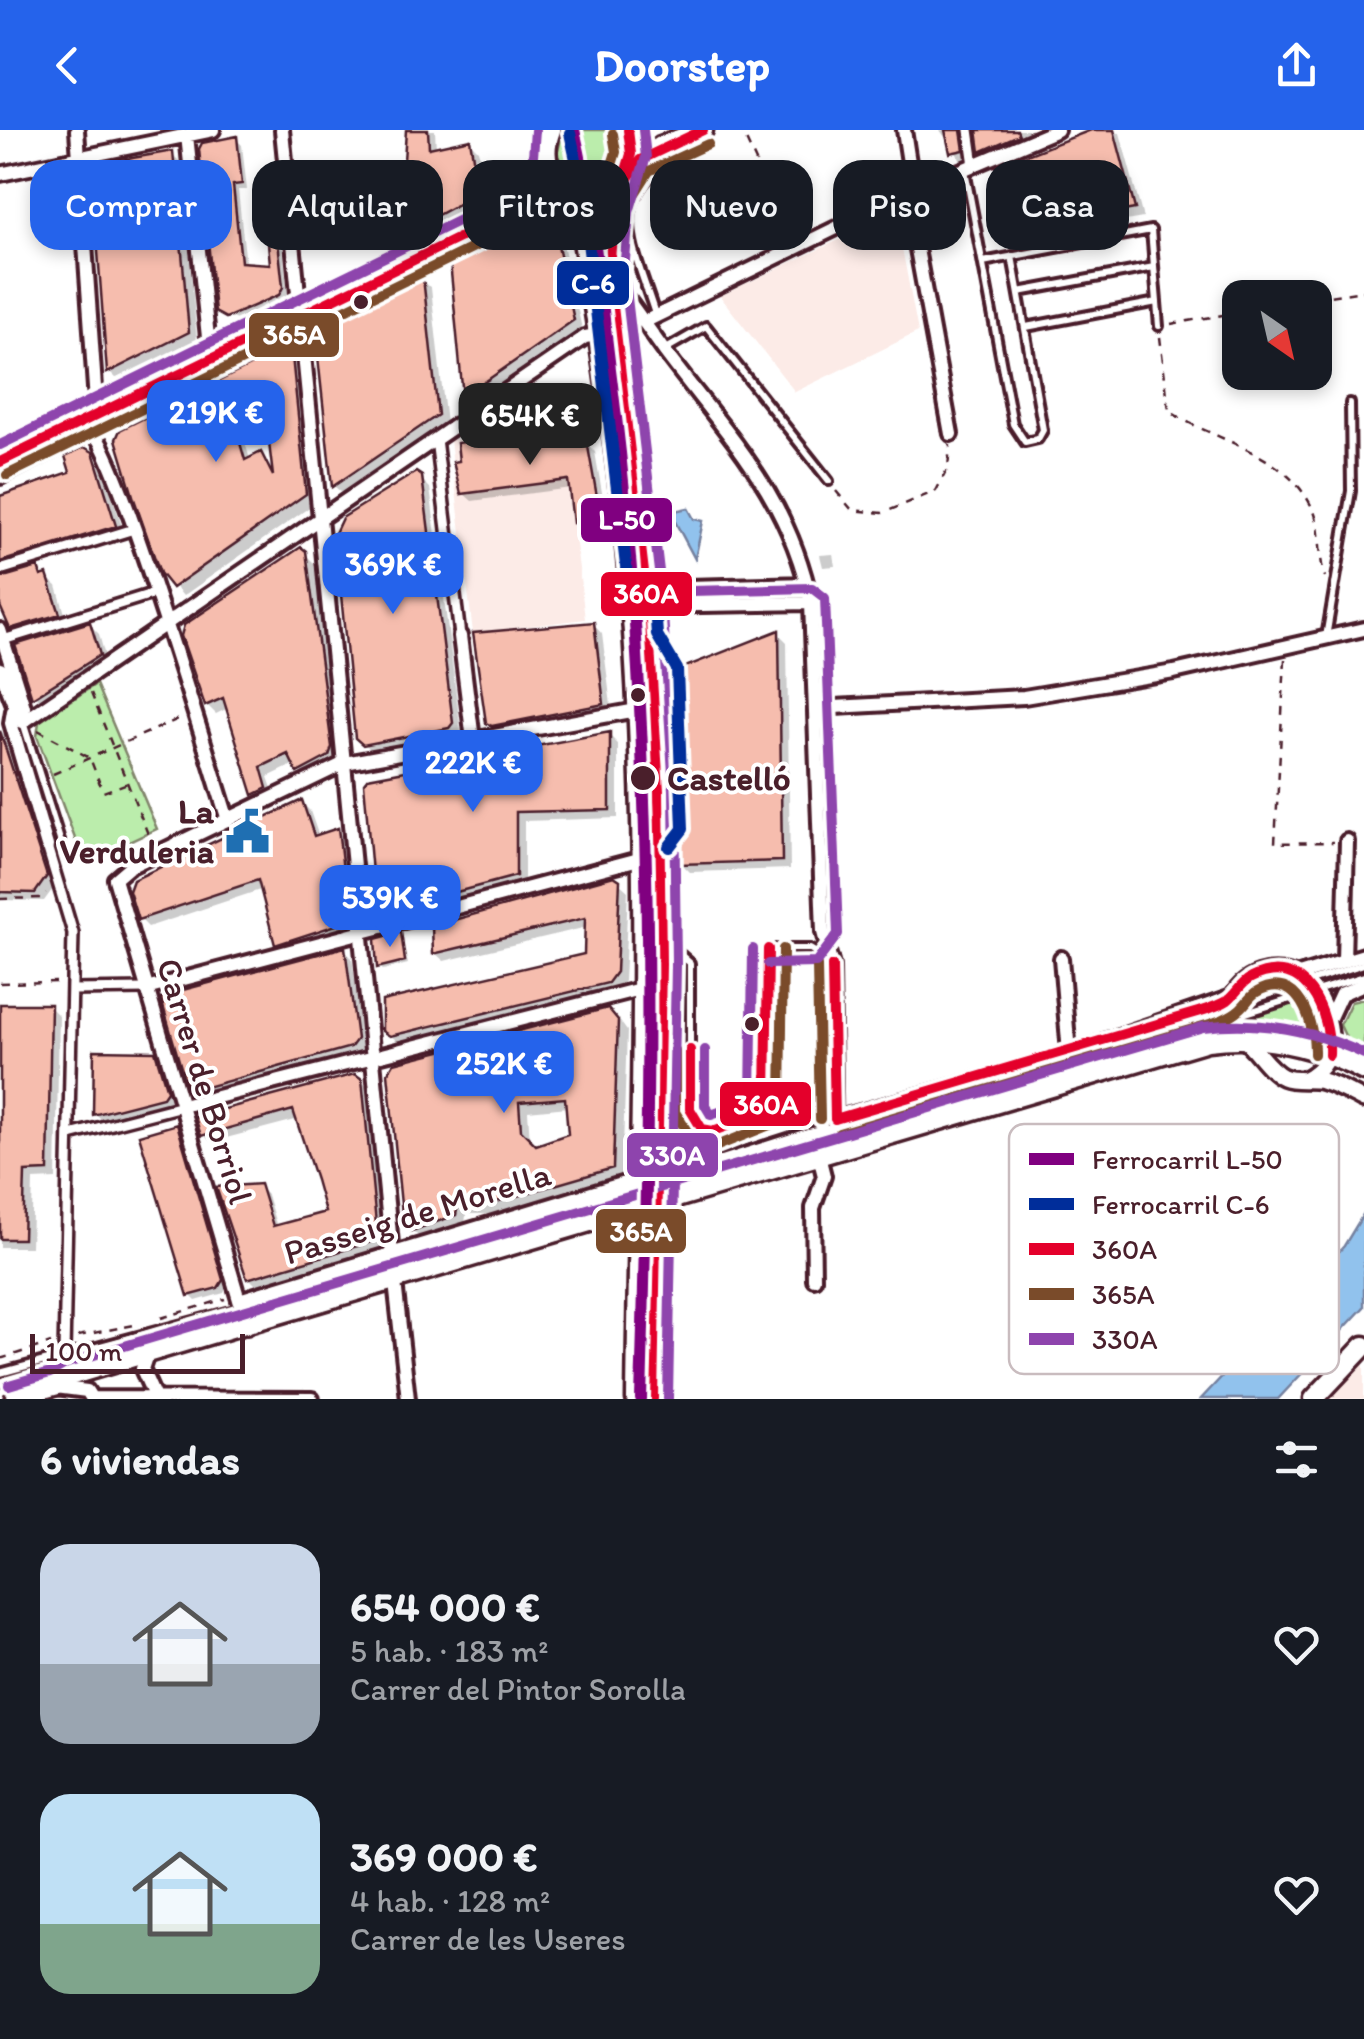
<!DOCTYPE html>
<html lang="es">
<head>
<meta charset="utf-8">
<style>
	body { margin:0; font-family:Itim,sans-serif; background:#242831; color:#f1f3f6; height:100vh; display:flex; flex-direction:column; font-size:38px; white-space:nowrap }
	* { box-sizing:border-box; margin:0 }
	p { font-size:32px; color:#9ea1a6 }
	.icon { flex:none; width:55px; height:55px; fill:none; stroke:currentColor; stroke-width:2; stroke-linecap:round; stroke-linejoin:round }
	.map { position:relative; height:1269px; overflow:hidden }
	.drawer { display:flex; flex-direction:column; background:#171b24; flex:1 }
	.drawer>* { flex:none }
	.guide { position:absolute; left:30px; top:30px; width:1305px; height:90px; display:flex; gap:20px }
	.needle { width:65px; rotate:146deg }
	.controls { position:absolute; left:1222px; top:150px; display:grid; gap:20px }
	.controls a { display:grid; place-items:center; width:110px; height:110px; border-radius:20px; background:#171b24; box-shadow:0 5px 15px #0003; font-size:50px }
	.scale { position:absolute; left:30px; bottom:25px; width:215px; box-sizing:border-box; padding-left:10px; border:5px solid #4a1f2b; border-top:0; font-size:28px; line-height:35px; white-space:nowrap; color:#4a1f2b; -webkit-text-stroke:8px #fff; paint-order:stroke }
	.price { position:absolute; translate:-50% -85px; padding:0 22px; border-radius:20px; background:#2563eb; color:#fff; font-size:32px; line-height:65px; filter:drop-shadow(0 2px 5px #0008) }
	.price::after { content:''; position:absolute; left:50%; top:60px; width:30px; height:22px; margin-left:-15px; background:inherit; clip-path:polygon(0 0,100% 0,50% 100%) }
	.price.on { background:#222; color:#fff }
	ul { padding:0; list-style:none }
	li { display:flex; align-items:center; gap:30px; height:250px; padding:0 40px }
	li span { display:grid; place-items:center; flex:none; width:280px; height:200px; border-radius:30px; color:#555 }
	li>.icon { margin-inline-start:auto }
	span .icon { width:120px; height:120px; fill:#fffc; stroke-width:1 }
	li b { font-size:42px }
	h2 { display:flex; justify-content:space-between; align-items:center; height:120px; padding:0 40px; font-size:42px }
	.tag { padding:0 35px; border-radius:30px; background:#171b24; box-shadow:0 5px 15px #0003; font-size:35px; line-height:90px }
	.tag.on { background:#2563eb; color:#fff }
	header { display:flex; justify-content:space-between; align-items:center; height:130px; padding:0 40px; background:#2563eb; color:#fff; font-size:45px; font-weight:700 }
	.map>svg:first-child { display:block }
</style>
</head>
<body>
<header><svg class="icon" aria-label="back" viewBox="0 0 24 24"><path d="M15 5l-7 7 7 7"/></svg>Doorstep<svg class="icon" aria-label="share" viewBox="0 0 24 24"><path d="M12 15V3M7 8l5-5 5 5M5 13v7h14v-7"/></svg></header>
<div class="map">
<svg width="1364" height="1269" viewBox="0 0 1364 1269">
	<rect width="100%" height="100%" fill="#fff"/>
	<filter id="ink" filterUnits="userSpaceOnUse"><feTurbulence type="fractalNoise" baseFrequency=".01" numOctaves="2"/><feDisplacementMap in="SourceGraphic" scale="20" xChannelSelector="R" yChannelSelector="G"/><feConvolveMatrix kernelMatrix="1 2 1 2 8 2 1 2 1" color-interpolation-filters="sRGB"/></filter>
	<g filter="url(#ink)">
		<path fill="#fcebe7" d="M883,89L898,97L918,202L795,262L720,166Z
			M562,297L585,489L473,503L450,310Z
			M1364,1231V1269H1328Z"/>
		<path fill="#bbedac" stroke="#82866c" stroke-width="2.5" d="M563,0H617L621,9L619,35L598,51L572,47L557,25Z
			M96,554L157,699L84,733L37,606L39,592Z
			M1309,868L1316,886L1318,914L1258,901L1246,887Z
			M1364,869V920L1349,914L1340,895L1351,872Z"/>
		<path fill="#91c2ed" stroke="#75819f" stroke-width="2.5" d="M688,378L694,389L703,391L695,429L670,382Z
			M1364,1083V1177L1278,1269H1201L1344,1116Z"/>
		<path fill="#0003" fill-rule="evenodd" d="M408,0H435L436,19L470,12L478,20L492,68L401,117L393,109Z
			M940,0H1064L991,29L983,20L978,3L969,7L971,28L961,30Z
			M1097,0L1120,3L1143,88L1023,109L1014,100Z
			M236,9L242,15L247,60H238L246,135L272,136L276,104L282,111L288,164L285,171L238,191L220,182Z
			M172,24L181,33L197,211L119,251L110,242L95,41Z
			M552,96L561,105L582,199L474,274L466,266L453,134Z
			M422,150L431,158L446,294L343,364L334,356L317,200Z
			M291,228L300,237L314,374L183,466L162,441L119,309ZM267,277L275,345L260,325L250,330L242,301L251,297L246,288Z
			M556,302L565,316L587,314L595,322L608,397L584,400L576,392L571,358L472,371L463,363Z
			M91,324L102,335L125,406L8,441L0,451V370L73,344Z
			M420,348L430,358L461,603L374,623L358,607Z
			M301,420L314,433L340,628L338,635L308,651L295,634L268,647L275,667L264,673L255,664L228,578L216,584L207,575Z
			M833,424L835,436L823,437L820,425Z
			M37,440L57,456L68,494L22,508L12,498L0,451Z
			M593,494L602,504L612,583L498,601L488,592Z
			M90,495L99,504L107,534L46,577L38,568L18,516Z
			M778,503L787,512L790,739L690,742L681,733Z
			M0,600L10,610L55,756L44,771L0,770Z
			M609,605L618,614V688L524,691V755L393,790L378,775Z
			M302,673L310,681L319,707L337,701L345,709L356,799L286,822L277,813L263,759L148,797L140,789Z
			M618,752L628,761L624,851L617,861L400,914L385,900L586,826L587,797L444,831L435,823Z
			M401,805L408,834L383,840L379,837Z
			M344,820L352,828L364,918L359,925L198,966L189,956Z
			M0,876L50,877L59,886L56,1049L33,1050L31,1117H0Z
			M613,882L627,901L622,1047L497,1084H466L465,1095L423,1109L416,1104L406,1094L396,935ZM568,977L570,1006L535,1018L530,1013L528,981Z
			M96,923H154L164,932L172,975L105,993L96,984Z
			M361,951L370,959L384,1112L380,1119L257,1156L249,1148L259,1057L267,1065L277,1097L329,1083L299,989L211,1012L203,1004Z
			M176,997L182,1003L227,1157L224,1163L196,1171L190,1165Z"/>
		<path fill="#f6bdae" stroke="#4a1f2b" stroke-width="2.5" fill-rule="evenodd" d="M406,0H428L429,18L470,9L474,34L479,30L486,59L391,110L386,34L404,31Z
			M945,0H961L964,20L950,23Z
			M977,0H1017L1019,5L980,22Z
			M1091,0H1114L1135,79L1011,101L996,37Z
			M237,6L242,54L233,55L241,132L270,134L267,103L277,102L283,157L279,165L226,188L215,182L199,19L202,13Z
			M173,21L189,202L107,243L92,40L98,34Z
			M537,90L553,93L574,190L463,267L450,132Z
			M423,147L438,285L332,357L315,199Z
			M284,219L292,226L306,364L172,458L160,443L134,369L116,309L120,300ZM263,266L264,272L273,346L261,322L245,330L234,292L244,288L239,279Z
			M557,300L559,314L587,311L601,389L573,393L568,350L461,364L453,332L459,331L457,313Z
			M84,317L93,322L116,396L0,432V366L70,342L65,326Z
			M416,342L422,346L453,593L449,598L363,615L355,608L335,403L342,388Z
			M301,417L306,421L332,617L329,626L297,643L288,624L261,637L267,658L253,665L223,568L205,576L181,506L184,495Z
			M38,437L41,446L47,444L60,484L10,499L0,476V448Z
			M90,492L100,525L32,568L15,515Z
			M594,492L604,574L492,596L486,593L473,503Z
			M779,500L782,731L678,734L675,541Z
			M0,601L47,746L35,763L0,762Z
			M610,602V680L516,682V746L382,782L375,776L364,653L368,648Z
			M302,670L314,706L338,698L349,791L275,815L258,750L138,790L129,761L133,750Z
			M614,746L620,750L616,842L608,853L411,901L390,906L382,901V871L584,824L585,788L433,824L432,796Z
			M401,802L405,831L377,838L375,809Z
			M345,817L357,909L351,917L192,961L187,958L161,869L164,865Z
			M0,874H51L48,1041L25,1042L23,1109H0Z
			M608,878L618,890L613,1038L486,1075H458L456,1085L411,1101L403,1095L388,943L394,933ZM565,968L568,1004L536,1015L521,1000L519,972Z
			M94,920L155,921L167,961L163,967L93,985Z
			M355,944L362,949L377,1104L371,1112L247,1149L216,1057L260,1054L273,1096L325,1082L316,1050L293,980L201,1006L195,987Z
			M177,994L223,1150L218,1158L188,1166L139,1005Z"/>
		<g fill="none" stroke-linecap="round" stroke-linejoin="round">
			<defs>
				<path id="service" d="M965,40L1013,294L1025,312L1038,309L1043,300L1012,126
					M983,132L1151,100L1159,196
					M1019,162L1154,137
					M655,184C632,111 604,73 678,23L675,16
					M1026,197L1157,172
					M666,219L706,196L829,351
					M1326,507L1351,361L1350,273
					M23,592L60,710
					M664,810L690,833V979L694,991L713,1001L753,990L766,973L768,819H810L828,830
					M662,1048L804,1003L912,979L1364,834
					M662,1058L806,1012L914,987L1364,846
					M0,1243L242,1178L636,1057
					M0,1252L256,1182L636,1066"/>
				<path id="pedestrian" d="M969,0L974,35
					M436,309L460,506
					M0,440L134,399
					M3,510L155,463
					M47,716L73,803L64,1224
					M72,860L146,859
					M70,1005L182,976"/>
				<path id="minor" d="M77,0L96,272
					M282,0L392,1124
					M904,0L912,52L908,70L951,304
					M187,5L209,217
					M0,44L213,0
					M610,147C630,171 647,197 665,222C728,306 789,365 811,473L823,802L832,836L835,1023
					M615,201L628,190L646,191L910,62L1057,0
					M91,300C118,321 210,635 228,690
					M0,318L276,185H295
					M0,347L283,206L298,190
					M641,463L648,458L807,454
					M644,476L811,473
					M0,500L24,577L23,592
					M460,506L473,610
					M0,539L19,587
					M815,578L1024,567L1174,542L1364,499
					M13,581L11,593L47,716
					M23,592L585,207L597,205
					M1061,828L1069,923
					M1344,831L1347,711
					M1299,845L1364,825
					M146,859L639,729
					M1328,892L1341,864L1364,854
					M182,976L640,859
					M835,989L1069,923L1232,867
					M814,1149L813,1078L824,1046L819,1026
					M395,1152L408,1269
					M239,1170L641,1048
					M247,1197L115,749L129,737L345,633L637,580
					M146,1227L142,1239L155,1268
					M56,1257L87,1261L92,1269
					M92,1268L312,1269"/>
				<path id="tertiary" d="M1305,949C1323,940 1332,925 1330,905C1317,793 1182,853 1250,915C1260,925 1270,941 1283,947C1295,952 1309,948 1322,951C1337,955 1350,963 1364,970
					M13,1269L56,1257L71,1247L639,1079"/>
				<path id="secondary" d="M551,0C521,79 654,86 628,0
					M630,37L661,16L703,0
					M620,52L609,145L641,378L656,580L660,1024L653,1269
					M574,61C599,198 620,336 631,474C651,734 639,1008 636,1269
					M520,77L539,59L549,38
					M0,332L518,79L574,61
					M649,1076L1207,911C1261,904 1315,916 1364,941
					M1314,1269L1364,1216"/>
			</defs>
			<use href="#service" stroke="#4a1f2b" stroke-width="14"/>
			<use href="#pedestrian" stroke="#4a1f2b" stroke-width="16"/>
			<use href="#minor" stroke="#4a1f2b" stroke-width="20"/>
			<use href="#tertiary" stroke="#4a1f2b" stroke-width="22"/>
			<use href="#secondary" stroke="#4a1f2b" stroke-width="25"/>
			<path stroke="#4a1f2b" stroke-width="2.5" stroke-dasharray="8 8" stroke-linecap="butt" d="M737,0L742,1L790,107
				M1315,168L1364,161
				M1171,194L1240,182
				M1160,207L1169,281C1219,314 1290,322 1315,384C1322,404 1318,427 1325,447
				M836,361L852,380L883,383L936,361L948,338L950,315
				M1285,529L1275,713L1333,712
				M91,563L150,709
				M38,600L90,628L103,662L128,653
				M53,644L183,587
				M0,769L41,768L46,763
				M0,853L58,852
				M677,995L686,1015
				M678,1019L686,1016L693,1021L822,982
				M161,1188L225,1169
				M78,1206L139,1194
				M0,1229L51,1213"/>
			<use href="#service" stroke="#fff" stroke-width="6"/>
			<use href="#pedestrian" stroke="#fff" stroke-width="9"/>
			<use href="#minor" stroke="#fff" stroke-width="12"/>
			<use href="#tertiary" stroke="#fff" stroke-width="15"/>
			<use href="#secondary" stroke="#fff" stroke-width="18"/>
			<defs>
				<path id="bus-1" d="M628,0L631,24L614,80L609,142L647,468L659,661L661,835L653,1269
					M618,63L640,30L703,0
					M0,332L518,79L539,59L549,38
					M832,836L835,989
					M690,920V979L702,999L713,1001L762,983L766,973L768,819
					M835,989L1198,882C1208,879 1219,876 1228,870C1236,864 1241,853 1251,848C1305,821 1331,883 1329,925"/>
				<path id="bus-2" d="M613,4L616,22L599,77L594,142L632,470L644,661L646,834L638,1269
					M632,68L649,41L708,14
					M7,345L525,92L551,68L563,44
					M817,836L820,989
					M675,920V982L693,1011L717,1016L772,994L781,975L783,819
					M839,1003L1203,896C1216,892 1230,888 1240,879C1246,874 1250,866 1257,862C1299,838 1315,895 1314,924"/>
				<path id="bus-3" d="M643,0L646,27L629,82L624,142L662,467L674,660L676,835L668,1269
					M0,315L509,66L532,40L535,0
					M649,462L812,458L825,468L838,804L816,833L768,834
					M705,920V975L711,985L751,971L753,819
					M9,1255L50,1243L67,1233L1203,897C1259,890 1313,900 1364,924"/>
			</defs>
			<use href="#bus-1" stroke="#fff" stroke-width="18"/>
			<use href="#bus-2" stroke="#fff" stroke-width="18"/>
			<use href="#bus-3" stroke="#fff" stroke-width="18"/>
			<use href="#bus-1" stroke="#e4002b" stroke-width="10"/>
			<use href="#bus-2" stroke="#7a4b2a" stroke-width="10"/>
			<use href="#bus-3" stroke="#8e44ad" stroke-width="10"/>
			<defs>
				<path id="rail-1" d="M574,0C594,83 601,170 612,255C655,592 651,930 641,1269"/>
				<path id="rail-2" d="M570,3L581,52L628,453
					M635,464L655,476L657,505L677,539L683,699L669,717"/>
			</defs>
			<use href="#rail-1" stroke="#fff" stroke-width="20"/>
			<use href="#rail-2" stroke="#fff" stroke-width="20"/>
			<use href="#rail-1" stroke="#800080" stroke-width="12"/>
			<use href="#rail-2" stroke="#002d9a" stroke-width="12"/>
		</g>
	</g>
	<defs>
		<symbol id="civic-bare" viewBox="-9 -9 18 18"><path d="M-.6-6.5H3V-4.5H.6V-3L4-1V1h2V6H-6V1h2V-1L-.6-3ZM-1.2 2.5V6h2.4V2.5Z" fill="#1f6fb2" stroke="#fff" stroke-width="2.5" paint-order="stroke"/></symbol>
	</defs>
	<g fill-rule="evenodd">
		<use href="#civic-bare" x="216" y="670" width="63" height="63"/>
	</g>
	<g fill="#4a1f2b" stroke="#fff" stroke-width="4">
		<circle cx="361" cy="172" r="9"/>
		<circle cx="638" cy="565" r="9"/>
		<circle cx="643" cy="648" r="14"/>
		<circle cx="752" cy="894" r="9"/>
	</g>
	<g text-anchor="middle" stroke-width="8" stroke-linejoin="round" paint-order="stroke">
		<g font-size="35" font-weight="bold" fill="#4a1f2b" stroke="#fff" text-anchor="start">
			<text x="667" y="660">Castelló</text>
		</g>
		<g font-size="35" font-weight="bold" fill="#4a1f2b" stroke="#fff" text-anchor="end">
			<text x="214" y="693">La<tspan x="214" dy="40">Verduleria</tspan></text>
		</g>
		<g font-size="35" fill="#4a1f2b" stroke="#fff">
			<text transform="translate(205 951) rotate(73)" y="12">Carrer de Borriol</text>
			<text transform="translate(417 1083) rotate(-17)" y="12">Passeig de Morella</text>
		</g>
	</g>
	<rect x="1009" y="994" width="330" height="250" rx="15" fill="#fff" stroke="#c9bcbf" stroke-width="2.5"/>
	<rect x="1029" y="1023" width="45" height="12" fill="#800080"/>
	<rect x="1029" y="1068" width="45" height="12" fill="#002d9a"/>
	<rect x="1029" y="1113" width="45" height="12" fill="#e4002b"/>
	<rect x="1029" y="1158" width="45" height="12" fill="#7a4b2a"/>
	<rect x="1029" y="1203" width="45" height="12" fill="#8e44ad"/>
	<g font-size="28" fill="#4a1f2b">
		<text x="1092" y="1039">Ferrocarril L-50</text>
		<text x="1092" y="1084">Ferrocarril C-6</text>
		<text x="1092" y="1129">360A</text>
		<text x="1092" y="1174">365A</text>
		<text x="1092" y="1219">330A</text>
	</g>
	<g stroke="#fff" stroke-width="4">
		<rect x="555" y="129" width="76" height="48" rx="10" fill="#002d9a"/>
		<rect x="247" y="181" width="94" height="48" rx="10" fill="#7a4b2a"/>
		<rect x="579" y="366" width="95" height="48" rx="10" fill="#800080"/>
		<rect x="599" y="440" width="95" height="48" rx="10" fill="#e4002b"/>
		<rect x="718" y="950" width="95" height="48" rx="10" fill="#e4002b"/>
		<rect x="625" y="1001" width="95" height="48" rx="10" fill="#8e44ad"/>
		<rect x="594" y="1077" width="94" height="48" rx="10" fill="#7a4b2a"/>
	</g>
	<g font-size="28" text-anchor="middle" font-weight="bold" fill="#fff">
		<text x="593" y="163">C-6</text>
		<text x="294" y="214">365A</text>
		<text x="627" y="399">L-50</text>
		<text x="646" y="473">360A</text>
		<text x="766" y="984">360A</text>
		<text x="672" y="1035">330A</text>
		<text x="641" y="1111">365A</text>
	</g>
</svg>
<div class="controls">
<a><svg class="needle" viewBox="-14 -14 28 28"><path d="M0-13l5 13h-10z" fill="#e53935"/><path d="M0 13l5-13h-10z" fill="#9ea1a6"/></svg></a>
</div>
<div class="scale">100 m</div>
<b class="price" style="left:216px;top:335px">219K €</b>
<b class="price on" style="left:530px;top:338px">654K €</b>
<b class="price" style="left:393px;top:487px">369K €</b>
<b class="price" style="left:473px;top:685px">222K €</b>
<b class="price" style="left:390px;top:820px">539K €</b>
<b class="price" style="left:504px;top:986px">252K €</b>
<div class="guide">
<a class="tag on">Comprar</a>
<a class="tag">Alquilar</a>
<a class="tag">Filtros</a>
<a class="tag">Nuevo</a>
<a class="tag">Piso</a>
<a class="tag">Casa</a>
</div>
</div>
<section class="drawer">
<h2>6 viviendas<svg class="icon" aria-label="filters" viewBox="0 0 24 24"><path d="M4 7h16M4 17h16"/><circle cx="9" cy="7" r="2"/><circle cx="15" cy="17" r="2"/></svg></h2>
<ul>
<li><span style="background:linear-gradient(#c9d6e8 60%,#9aa5b1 0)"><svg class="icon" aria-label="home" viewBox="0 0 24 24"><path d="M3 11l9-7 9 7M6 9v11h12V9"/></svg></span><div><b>654 000 €</b><p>5 hab. · 183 m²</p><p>Carrer del Pintor Sorolla</p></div><svg class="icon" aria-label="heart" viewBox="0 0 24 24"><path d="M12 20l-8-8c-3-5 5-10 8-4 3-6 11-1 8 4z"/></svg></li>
<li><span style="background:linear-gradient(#bfe0f5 65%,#7fa58c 0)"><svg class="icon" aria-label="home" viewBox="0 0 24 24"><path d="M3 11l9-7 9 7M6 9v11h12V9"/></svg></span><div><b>369 000 €</b><p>4 hab. · 128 m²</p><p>Carrer de les Useres</p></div><svg class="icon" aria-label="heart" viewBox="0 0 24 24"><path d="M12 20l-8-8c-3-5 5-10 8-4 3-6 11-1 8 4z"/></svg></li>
</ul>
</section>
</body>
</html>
